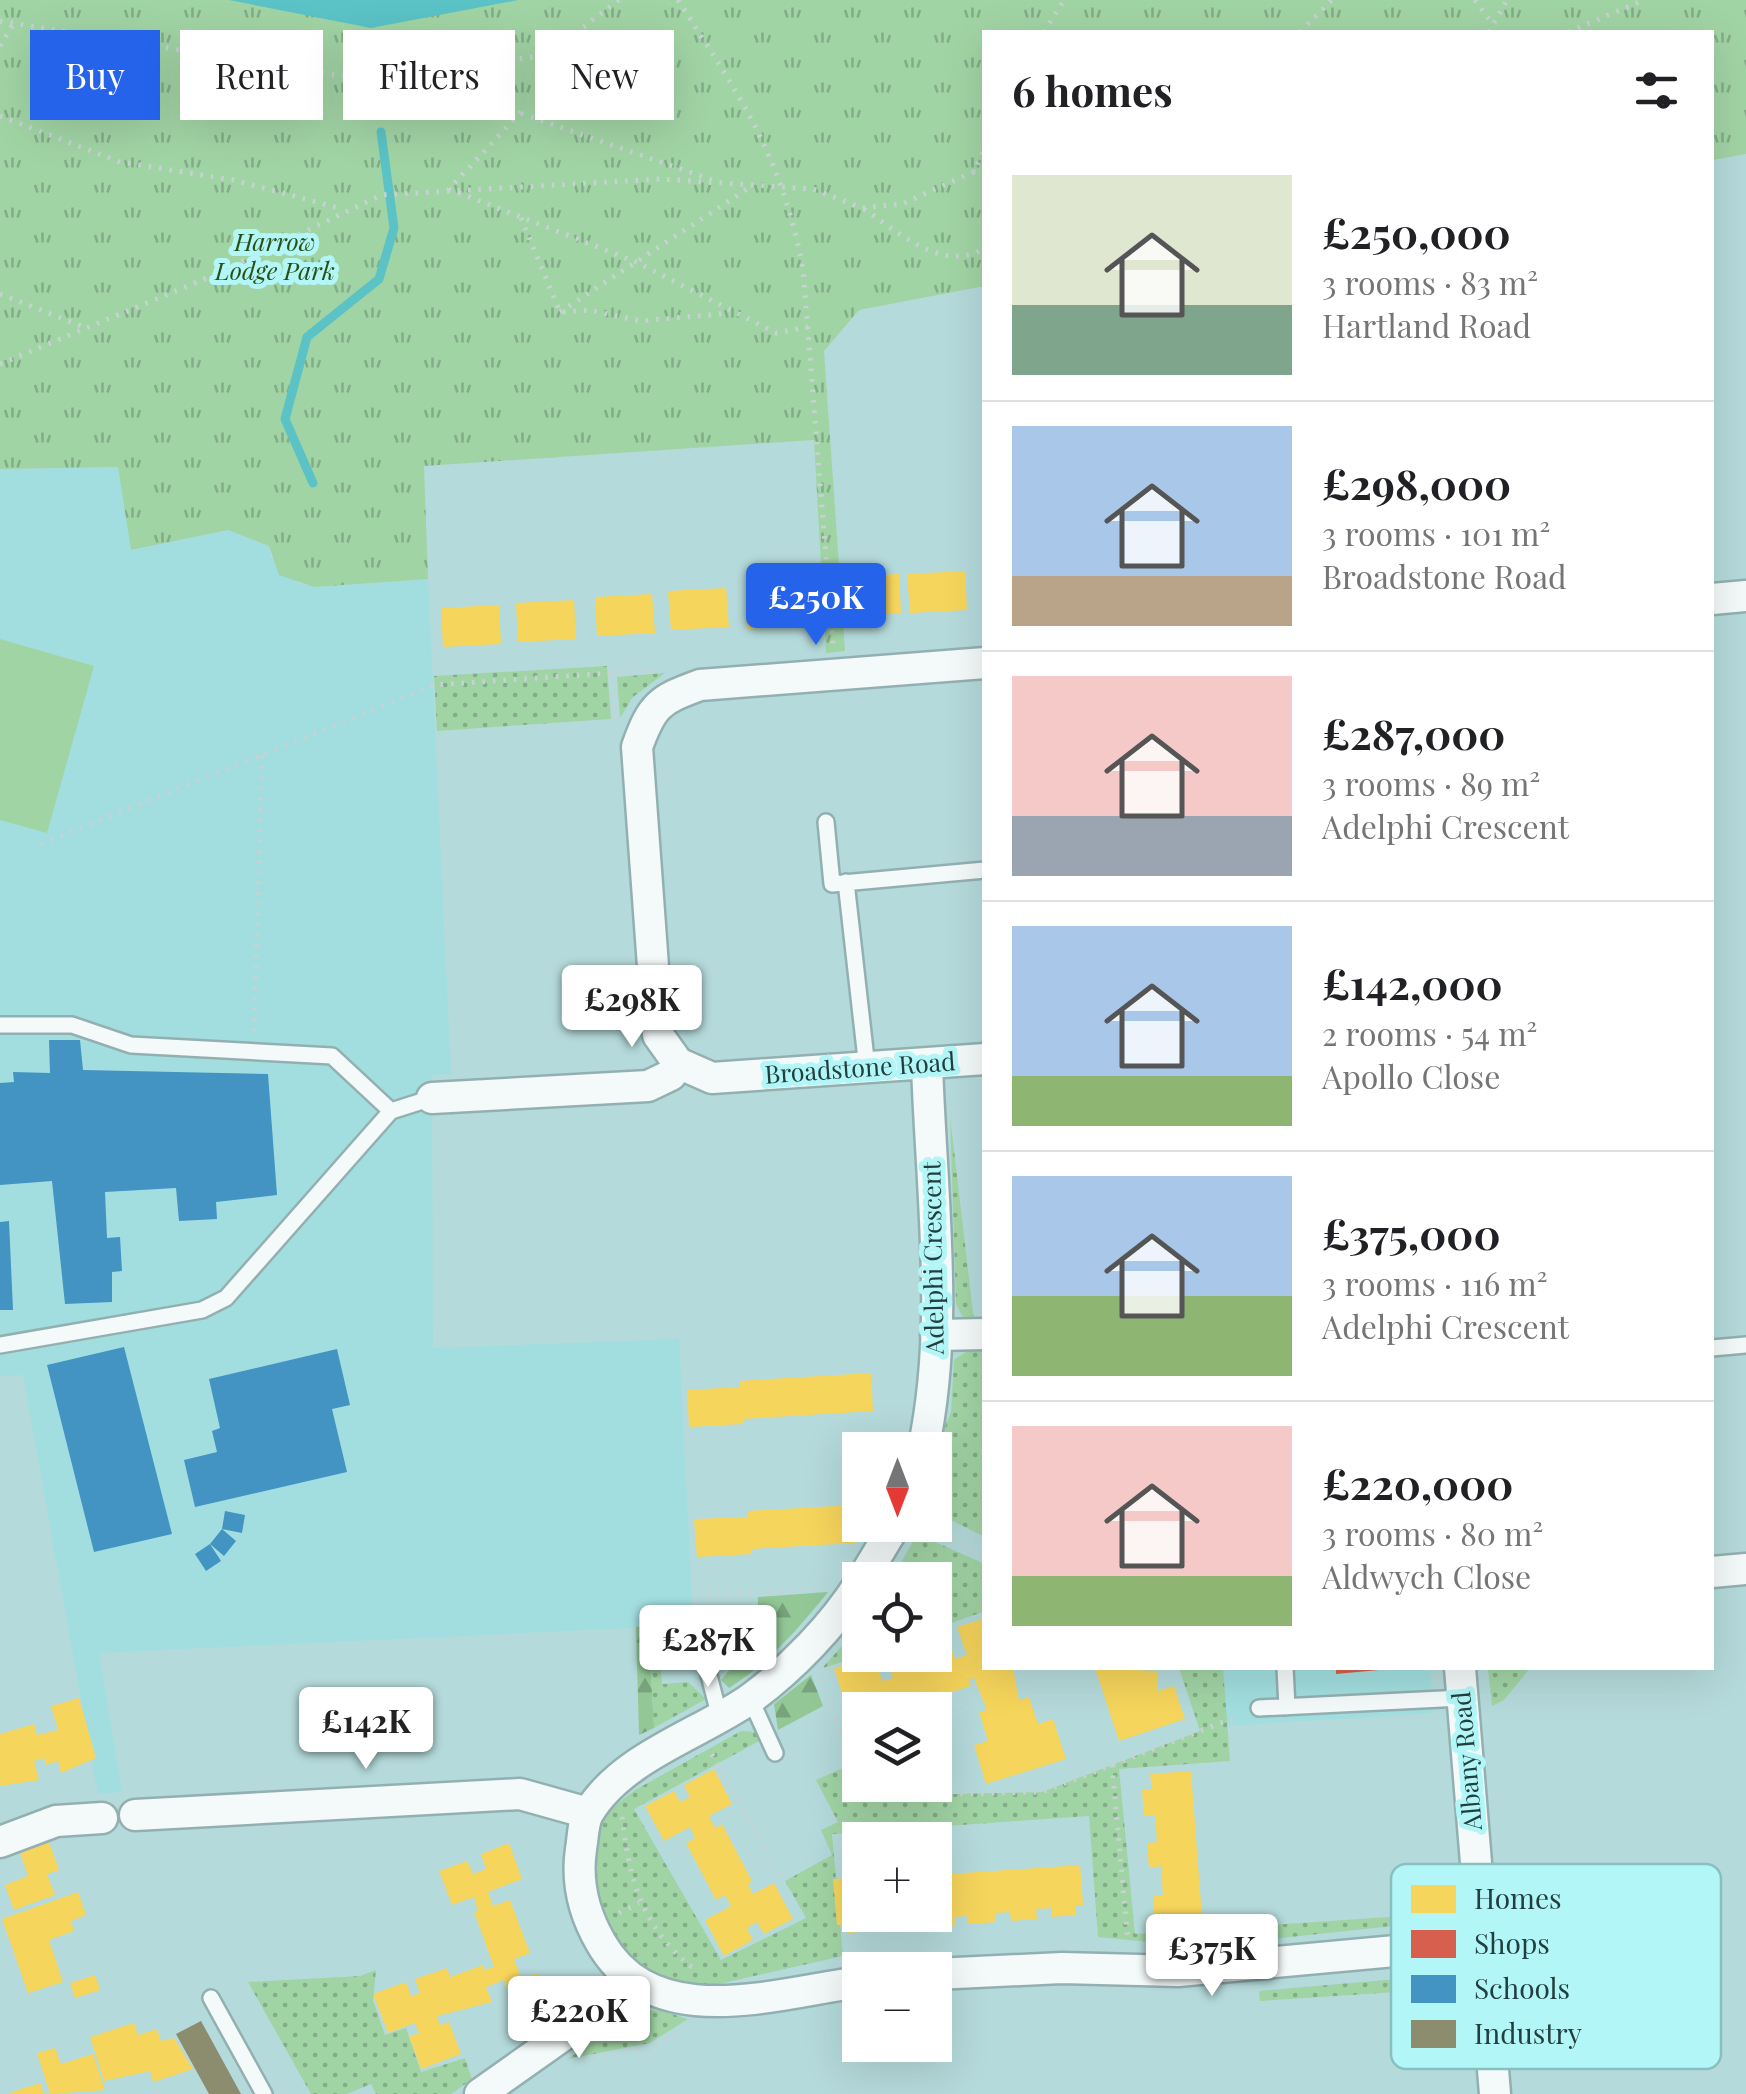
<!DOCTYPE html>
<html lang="en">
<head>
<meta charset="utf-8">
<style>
	body { margin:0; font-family:"Playfair Display",serif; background:#f6f6f6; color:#202124; height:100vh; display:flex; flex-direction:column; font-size:38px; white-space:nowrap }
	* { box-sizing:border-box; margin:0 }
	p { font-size:32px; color:#757577 }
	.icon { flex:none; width:55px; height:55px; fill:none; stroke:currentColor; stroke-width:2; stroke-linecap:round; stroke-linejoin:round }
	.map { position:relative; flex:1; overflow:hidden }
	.panel { position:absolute; left:982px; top:30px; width:732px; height:1640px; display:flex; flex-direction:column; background:#fff; border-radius:0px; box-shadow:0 10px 40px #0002 }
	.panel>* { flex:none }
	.banner { position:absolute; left:30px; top:30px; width:802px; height:90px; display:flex; gap:20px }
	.needle { width:65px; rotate:180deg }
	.buttons { position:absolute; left:842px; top:1432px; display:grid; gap:20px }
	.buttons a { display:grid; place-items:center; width:110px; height:110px; border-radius:0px; background:#fff; box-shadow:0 10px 40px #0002; font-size:50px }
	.price { position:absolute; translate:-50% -85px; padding:0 22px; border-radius:10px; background:#fff; color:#222; font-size:32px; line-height:65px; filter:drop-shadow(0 2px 5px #0008) }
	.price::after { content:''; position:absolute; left:50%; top:60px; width:30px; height:22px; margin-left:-15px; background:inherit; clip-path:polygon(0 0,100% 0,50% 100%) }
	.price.selected { background:#2563eb; color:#fff }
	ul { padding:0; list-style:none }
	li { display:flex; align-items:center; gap:30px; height:250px; padding:0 30px }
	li+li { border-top:2px solid #e0e0e0 }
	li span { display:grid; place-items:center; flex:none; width:280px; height:200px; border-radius:0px; color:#555 }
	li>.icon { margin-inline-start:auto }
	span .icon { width:120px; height:120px; fill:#fffc; stroke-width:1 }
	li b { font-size:42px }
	h2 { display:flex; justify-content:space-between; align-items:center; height:120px; padding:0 30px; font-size:42px }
	.chip { padding:0 35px; border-radius:0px; background:#fff; box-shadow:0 10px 40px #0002; font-size:35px; line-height:90px }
	.chip.selected { background:#2563eb; color:#fff }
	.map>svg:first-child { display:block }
</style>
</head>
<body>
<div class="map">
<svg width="1746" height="2094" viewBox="0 0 1746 2094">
	<defs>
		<pattern id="grass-dots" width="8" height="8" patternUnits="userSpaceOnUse" patternTransform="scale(2.5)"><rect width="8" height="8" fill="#a1d4a5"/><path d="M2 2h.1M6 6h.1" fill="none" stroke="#83ad88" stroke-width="1.8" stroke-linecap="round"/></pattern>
		<pattern id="forest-firs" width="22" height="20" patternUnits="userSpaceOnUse" patternTransform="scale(2.5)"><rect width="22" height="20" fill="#93c796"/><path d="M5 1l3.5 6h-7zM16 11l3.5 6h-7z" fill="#78a37c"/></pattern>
		<pattern id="park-tufts" width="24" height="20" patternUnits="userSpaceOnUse" patternTransform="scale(2.5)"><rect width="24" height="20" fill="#a1d4a5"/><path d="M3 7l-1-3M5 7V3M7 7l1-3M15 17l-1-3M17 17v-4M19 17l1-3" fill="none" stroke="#83ad88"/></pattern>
	</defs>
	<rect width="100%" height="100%" fill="#b5dadb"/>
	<path fill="#a2dedf" d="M119,467L132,550L228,530L270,546V556L301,585L428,579L451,1074L432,1075L433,1348L679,1339L693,1625L99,1653L122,1792L98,1794L23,1375L0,1376V469Z
		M1223,1668H1430L1433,1713L1227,1726Z"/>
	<path fill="url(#grass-dots)" d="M607,666L611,719L437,731L434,676Z
		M665,673L633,697L620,718L617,677Z
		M950,1116L974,1321L962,1316L956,1304Z
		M977,1344H985V1537L935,1512V1450L951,1412L954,1360Z
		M915,1538H926L985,1564V1611L935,1629V1580H891Z
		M648,1626H657L662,1684L688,1682L706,1699L654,1728Z
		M860,1626L861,1655L824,1668V1666Z
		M1179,1668H1223L1230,1761L1119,1769L1135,1934L1448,1913L1439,1921L1199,1947L1098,1937L1089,1816L832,1834L843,1956L701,1988L674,1986L624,1958L590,1896L598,1826L606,1813L635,1790L741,1731L756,1732L761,1740L634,1809L721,1960L806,1918L785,1881L832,1855L821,1830L838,1822L816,1780L854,1763L868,1796L1042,1792L1200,1731Z
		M1488,1668H1530L1504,1700L1492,1706Z
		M376,1970L373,2000L385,2035L406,2028L421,2072L465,2058L472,2079L451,2094H376L371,2084L347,2094H311L248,1982L360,1976Z
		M1443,1975L1454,1978L1458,1988L1260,2001L1259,1991Z
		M659,2010L688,2019L650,2043L568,2059L634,2012Z"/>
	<path fill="url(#forest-firs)" d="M828,1592C798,1629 770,1662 729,1688L721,1680L758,1636V1597Z
		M648,1626L654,1728L639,1735L636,1627Z
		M811,1675L823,1706L778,1730L774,1704Z"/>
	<path fill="url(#park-tufts)" d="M0,0H1746V154L1713,160L1712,32H985V286L859,310L824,351L845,651L826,653L814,440L424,466L428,579L314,587L279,575L269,546L228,530L131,550L118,467L0,469Z"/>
	<path fill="#a1d4a5" d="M0,639L94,666L47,833L0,820Z"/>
	<path fill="#5bc2c5" d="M229,0H518L371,28Z"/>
	<path fill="#f6d55c" d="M965,571L967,610L910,613L907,574Z
		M899,574L901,613L844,616L841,577Z
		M813,585L815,613H804L805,626L747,629L745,590Z
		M726,588L729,627L671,630L668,591Z
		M652,594L655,633L597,636L595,597Z
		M574,600L576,639L518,642L516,603Z
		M499,605L501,644L443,647L441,608Z
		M871,1373L873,1411L743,1419V1424L689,1427L687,1390L739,1387V1381Z
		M853,1505L855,1543L751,1549V1554L697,1557L694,1519L747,1517V1511Z
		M985,1618V1668H1013L1019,1700L1029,1697L1038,1724L1053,1719L1066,1759L986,1784L974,1745L988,1741L979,1712L987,1710L974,1678L969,1679L971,1686L897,1709L895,1703L890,1705L892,1710H860L859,1749L847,1711L862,1706L858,1695L844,1699L834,1668L875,1656L882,1681L893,1678L890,1670L952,1650L955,1659L967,1655L957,1627Z
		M1095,1668L1157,1671L1158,1691L1174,1686L1185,1719L1119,1741Z
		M79,1698L96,1758L61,1773L58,1761L46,1765L44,1758L34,1761L39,1780L0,1786V1734L34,1724L37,1735L58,1730L51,1706Z
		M714,1769L732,1804L709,1816L715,1828L722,1824L752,1881L748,1884L753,1894L774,1883L793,1919L764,1934L757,1922L747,1928L753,1940L724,1956L705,1920L731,1906L725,1895L716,1900L686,1843L695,1838L690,1827L664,1841L645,1806L674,1791L680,1802L690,1797L684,1785Z
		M1191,1771L1203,1930L1166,1933L1165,1918L1154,1919L1153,1896H1163L1161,1866L1149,1868L1147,1843L1157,1842L1155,1815L1144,1816L1142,1790H1152L1150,1774Z
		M49,1842L59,1870L47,1874L55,1895L14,1910L5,1885L28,1876L20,1852Z
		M509,1843L522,1879L488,1892L493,1906L510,1900L530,1953L514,1959L521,1978L537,1973L545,1995L514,2007L504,1980L486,1987L492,2002L437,2016L440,2025L449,2022L461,2054L421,2069L409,2036L419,2033L415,2023L388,2033L373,1994L406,1982L411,1996L420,1993L415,1979L447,1968L450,1977L483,1965L484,1970L494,1967L474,1912L478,1911L474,1897L452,1905L439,1871L467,1861L473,1874L486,1869L481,1854Z
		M1080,1865L1083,1905H1075L1076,1915L1051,1917V1908L1036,1909L1037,1919L1011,1921L1010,1912L995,1913L996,1922L967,1924V1916L954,1917L955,1926L930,1928L929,1920L916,1921V1929L888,1931L887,1922L873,1923L874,1931L847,1933L846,1925H837L833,1879L860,1877V1915H935V1875Z
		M78,1892L86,1915L71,1921L74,1931L49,1940L63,1982L28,1993L2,1919Z
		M95,1975L100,1990L75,1998L70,1983Z
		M134,2023L138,2035L157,2029L161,2041L174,2038L193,2069L153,2082L150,2071L104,2081L90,2037Z
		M55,2048L61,2064L93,2054L105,2090L50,2094L37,2053Z
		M40,2083L44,2094H10L9,2093Z"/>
	<path fill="#d6604d" d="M1336,1668H1379V1670L1336,1674Z"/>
	<path fill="#4393c3" d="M49,1040H80L83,1070L268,1074L277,1195L216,1202L217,1219L179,1221L176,1188L105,1192L107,1238L120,1237L122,1271L112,1272V1302L65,1304L52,1181L0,1185V1083L14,1082L13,1072L50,1073Z
		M9,1221L13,1310H0V1222Z
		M124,1347L172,1534L94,1552L47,1365Z
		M337,1349L350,1405L332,1409L347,1472L195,1507L184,1460L217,1452L212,1431L220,1428L209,1379Z
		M225,1511L245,1515L242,1533L222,1529L236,1541L224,1556L210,1544L222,1529Z
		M210,1544L221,1561L206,1571L195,1554Z"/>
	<path fill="#8c8c6e" d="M201,2021L241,2094H209L176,2034Z"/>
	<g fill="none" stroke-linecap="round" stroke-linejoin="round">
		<path stroke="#5bc2c5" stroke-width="9" d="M313,483L285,419L307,337L379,279L394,228L381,132"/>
		<defs>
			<path id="service" d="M826,822L832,884L985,870
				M846,882L867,1068
				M0,1025H72L131,1045L332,1056L391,1111
				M0,1345L202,1310L226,1298L391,1111L432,1098
				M1712,1348L1746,1345
				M704,1656L720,1718
				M1285,1668L1287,1707
				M750,1698L775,1753
				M1259,1708L1462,1698
				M211,1998L264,2094"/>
			<path id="minor" d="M1712,599L1746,596
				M985,663L700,685C659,700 652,705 637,747L658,1035L678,1063L712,1078L985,1059
				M432,1098L648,1086L671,1075L678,1063
				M936,1335L985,1334
				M923,1450C950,1326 931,1191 927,1064
				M1712,1572L1746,1569
				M862,1580L895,1525
				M860,1583C833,1626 791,1669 750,1699C700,1734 622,1757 589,1812C583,1821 583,1838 581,1849C576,1883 584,1914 601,1943C654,2035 776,1993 860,1982
				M1460,1668L1495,2094
				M135,1815L520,1794L588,1813
				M0,1842L56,1821L102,1818
				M935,1974L1062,1968L1178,1971L1482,1943
				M480,2094L603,2007L626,1976"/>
		</defs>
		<use href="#service" stroke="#93b0b1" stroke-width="20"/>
		<use href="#minor" stroke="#93b0b1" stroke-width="35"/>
		<path stroke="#c7d2d2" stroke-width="5" stroke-dasharray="2.5 8" stroke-linecap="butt" d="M678,0C740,97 781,153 803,269L833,645
			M1475,0L1493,25
			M0,21L340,76L545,56L619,0
			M1044,32L1064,0
			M1300,32L1332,0
			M1489,32L1507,0
			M1568,32L1644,0
			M0,46L14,23
			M402,72L718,182
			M521,112L449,189L636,262L776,333L808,327
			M0,116L120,162L234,180L342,209
			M973,172H985
			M864,209C895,230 946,276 985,247
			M521,218L560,312
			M0,294L84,327
			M560,312L747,189
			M563,312L589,310L640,321L730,313
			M0,364L214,275L381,195L661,179L813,189L862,208L902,204L973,172L985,148
			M610,673L615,720
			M41,844L434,685L656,670
			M254,1031L262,754
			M924,1525L977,1554L985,1552
			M707,1595L821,1588
			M819,1679L860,1778
			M712,1754L781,1879
			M1112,1765L1128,1942
			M863,1785L867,1796L1042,1792L1239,1716
			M622,1817C629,1879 642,1928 693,1968
			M619,1913L639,1903
			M583,2061L660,2044L681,2030"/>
		<use href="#service" stroke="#f4f9fa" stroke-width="15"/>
		<use href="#minor" stroke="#f4f9fa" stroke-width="30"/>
	</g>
	<g text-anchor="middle" stroke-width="10" stroke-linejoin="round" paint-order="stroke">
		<g font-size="25" font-style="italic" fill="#285014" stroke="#b3f6f7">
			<text x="275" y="251">Harrow<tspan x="275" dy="29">Lodge Park</tspan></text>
		</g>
		<g font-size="25" fill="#223e3e" stroke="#b3f6f7">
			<text transform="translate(860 1068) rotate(-4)" y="9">Broadstone Road</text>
			<text transform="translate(933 1258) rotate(-91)" y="9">Adelphi Crescent</text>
			<text transform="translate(1467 1761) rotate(-95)" y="9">Albany Road</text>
		</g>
	</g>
	<rect x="1391" y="1864" width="330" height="205" rx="15" fill="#b3f6f7" stroke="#88bfc0" stroke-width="2.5"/>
	<rect x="1411" y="1885" width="45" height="28" fill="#f6d55c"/>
	<rect x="1411" y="1930" width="45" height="28" fill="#d6604d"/>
	<rect x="1411" y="1975" width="45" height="28" fill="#4393c3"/>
	<rect x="1411" y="2020" width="45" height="28" fill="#8c8c6e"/>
	<g font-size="28" fill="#223e3e">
		<text x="1474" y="1909">Homes</text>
		<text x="1474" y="1954">Shops</text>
		<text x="1474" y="1999">Schools</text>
		<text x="1474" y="2044">Industry</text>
	</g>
</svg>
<div class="buttons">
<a><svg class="needle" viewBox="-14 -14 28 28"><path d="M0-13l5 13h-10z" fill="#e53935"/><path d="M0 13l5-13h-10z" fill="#757577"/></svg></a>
<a><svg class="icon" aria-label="locate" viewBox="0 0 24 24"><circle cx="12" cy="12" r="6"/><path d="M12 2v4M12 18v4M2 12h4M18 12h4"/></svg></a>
<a><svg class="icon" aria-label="layers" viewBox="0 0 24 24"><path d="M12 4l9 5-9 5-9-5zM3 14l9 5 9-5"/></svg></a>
<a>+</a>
<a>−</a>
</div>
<b class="price selected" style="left:816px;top:648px">£250K</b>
<b class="price" style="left:632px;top:1050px">£298K</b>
<b class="price" style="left:708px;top:1690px">£287K</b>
<b class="price" style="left:366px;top:1772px">£142K</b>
<b class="price" style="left:1212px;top:1999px">£375K</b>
<b class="price" style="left:579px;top:2061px">£220K</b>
<div class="banner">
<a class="chip selected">Buy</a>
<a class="chip">Rent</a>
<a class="chip">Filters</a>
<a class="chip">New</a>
</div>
<section class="panel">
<h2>6 homes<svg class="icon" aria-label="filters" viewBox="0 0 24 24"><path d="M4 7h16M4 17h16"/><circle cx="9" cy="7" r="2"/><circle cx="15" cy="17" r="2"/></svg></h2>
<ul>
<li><span style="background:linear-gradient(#dfe7d0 65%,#7fa58c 0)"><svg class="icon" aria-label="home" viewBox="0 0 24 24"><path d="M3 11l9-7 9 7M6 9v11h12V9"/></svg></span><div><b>£250,000</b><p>3 rooms · 83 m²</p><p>Hartland Road</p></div></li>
<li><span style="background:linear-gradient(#a9c7e8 75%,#b9a48a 0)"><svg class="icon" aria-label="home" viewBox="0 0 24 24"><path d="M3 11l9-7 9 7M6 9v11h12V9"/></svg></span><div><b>£298,000</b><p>3 rooms · 101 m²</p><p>Broadstone Road</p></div></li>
<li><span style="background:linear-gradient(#f6c9c9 70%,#9aa5b1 0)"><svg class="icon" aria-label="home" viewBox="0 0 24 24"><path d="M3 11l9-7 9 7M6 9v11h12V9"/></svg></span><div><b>£287,000</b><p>3 rooms · 89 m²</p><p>Adelphi Crescent</p></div></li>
<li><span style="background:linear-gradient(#a9c7e8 75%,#8fb573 0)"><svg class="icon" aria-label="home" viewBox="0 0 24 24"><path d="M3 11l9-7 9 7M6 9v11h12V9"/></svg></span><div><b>£142,000</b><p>2 rooms · 54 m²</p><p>Apollo Close</p></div></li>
<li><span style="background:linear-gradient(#a9c7e8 60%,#8fb573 0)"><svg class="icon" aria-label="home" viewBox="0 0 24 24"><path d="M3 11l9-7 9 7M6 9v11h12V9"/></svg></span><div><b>£375,000</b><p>3 rooms · 116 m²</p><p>Adelphi Crescent</p></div></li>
<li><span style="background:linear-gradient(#f6c9c9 75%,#8fb573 0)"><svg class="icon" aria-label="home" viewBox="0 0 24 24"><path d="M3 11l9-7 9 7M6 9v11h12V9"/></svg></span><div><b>£220,000</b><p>3 rooms · 80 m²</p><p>Aldwych Close</p></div></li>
</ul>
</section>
</div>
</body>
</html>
